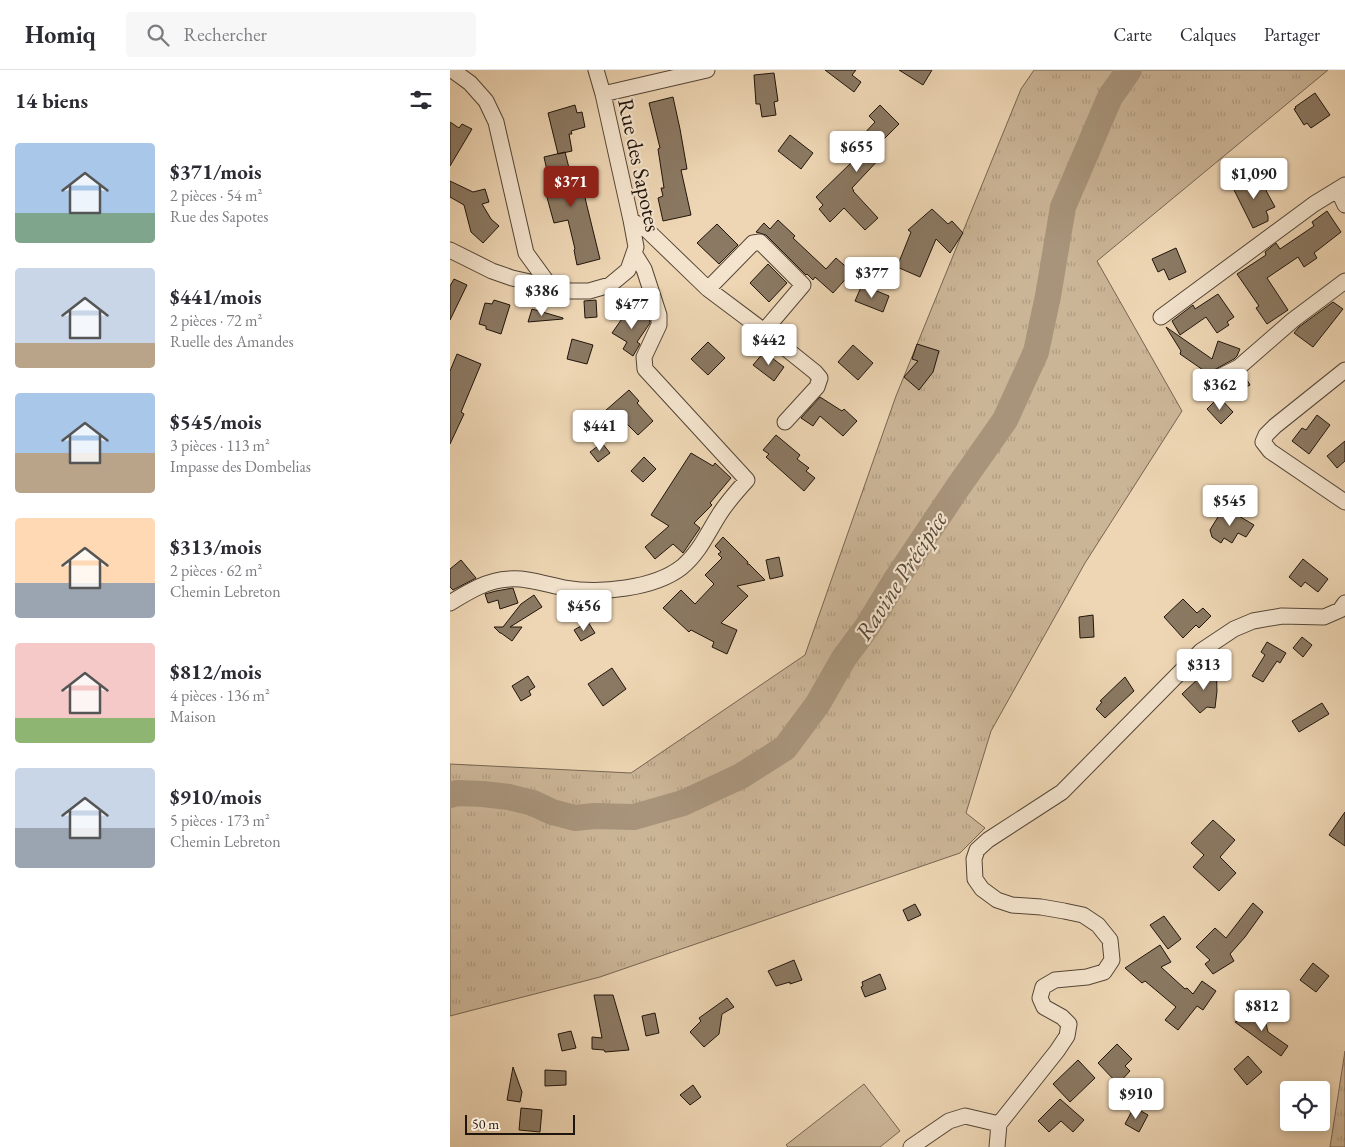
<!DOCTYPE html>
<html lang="fr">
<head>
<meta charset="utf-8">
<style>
	body { margin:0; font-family:"EB Garamond",serif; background:#f7f7f7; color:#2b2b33; height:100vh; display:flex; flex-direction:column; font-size:19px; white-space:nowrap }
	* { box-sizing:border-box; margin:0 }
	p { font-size:16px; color:#7c7c81 }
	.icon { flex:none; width:28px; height:28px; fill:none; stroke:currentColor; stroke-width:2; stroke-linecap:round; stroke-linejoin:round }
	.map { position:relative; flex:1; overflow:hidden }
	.sheet { display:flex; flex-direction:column; background:#fff; width:450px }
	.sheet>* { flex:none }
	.controls { position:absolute; left:830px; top:1011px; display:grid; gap:10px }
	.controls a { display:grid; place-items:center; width:50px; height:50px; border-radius:5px; background:#fff; box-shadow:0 2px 8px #0003; font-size:25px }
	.scale { position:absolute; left:15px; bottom:12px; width:110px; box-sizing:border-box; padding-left:5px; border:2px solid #20150c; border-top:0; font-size:14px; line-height:18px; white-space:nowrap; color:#20150c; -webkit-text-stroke:4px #f4e4ce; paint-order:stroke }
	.price { position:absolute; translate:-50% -42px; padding:0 11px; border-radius:5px; background:#fff; color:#222; font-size:16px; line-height:32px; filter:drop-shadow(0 1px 2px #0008) }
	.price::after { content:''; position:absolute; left:50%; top:30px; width:15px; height:11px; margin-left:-8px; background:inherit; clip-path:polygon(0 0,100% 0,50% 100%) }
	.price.active { background:#8f2418; color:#fff }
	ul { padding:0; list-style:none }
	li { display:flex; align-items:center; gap:15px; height:125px; padding:0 15px }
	li span { display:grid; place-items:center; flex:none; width:140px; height:100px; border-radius:5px; color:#555 }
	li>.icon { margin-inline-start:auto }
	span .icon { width:60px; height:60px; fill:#fffc; stroke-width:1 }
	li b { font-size:21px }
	h2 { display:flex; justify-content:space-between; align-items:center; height:60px; padding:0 15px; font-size:21px }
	header { display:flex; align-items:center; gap:30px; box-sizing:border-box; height:70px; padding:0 25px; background:#fff; border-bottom:1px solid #e1e1e2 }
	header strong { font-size:24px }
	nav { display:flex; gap:28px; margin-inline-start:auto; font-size:18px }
	.search { width:350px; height:45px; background:#f7f7f7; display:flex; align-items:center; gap:12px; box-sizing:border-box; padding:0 18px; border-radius:5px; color:#7c7c81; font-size:19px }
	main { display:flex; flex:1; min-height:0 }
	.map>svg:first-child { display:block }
</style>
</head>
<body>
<header>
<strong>Homiq</strong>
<div class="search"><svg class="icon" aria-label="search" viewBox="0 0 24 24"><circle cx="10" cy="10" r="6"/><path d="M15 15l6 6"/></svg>Rechercher</div>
<nav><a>Carte</a><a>Calques</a><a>Partager</a></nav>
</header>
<main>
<section class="sheet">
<h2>14 biens<svg class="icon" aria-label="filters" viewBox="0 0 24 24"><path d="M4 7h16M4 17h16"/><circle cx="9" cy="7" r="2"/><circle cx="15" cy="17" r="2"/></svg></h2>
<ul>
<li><span style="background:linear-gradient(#a9c7e8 70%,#7fa58c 0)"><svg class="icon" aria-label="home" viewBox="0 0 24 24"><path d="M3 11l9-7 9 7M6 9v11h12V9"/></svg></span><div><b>$371/mois</b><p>2 pièces · 54 m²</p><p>Rue des Sapotes</p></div></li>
<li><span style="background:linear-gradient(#c9d6e8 75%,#b9a48a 0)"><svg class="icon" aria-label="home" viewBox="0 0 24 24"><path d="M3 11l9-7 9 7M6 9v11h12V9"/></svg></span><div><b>$441/mois</b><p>2 pièces · 72 m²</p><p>Ruelle des Amandes</p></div></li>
<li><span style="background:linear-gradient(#a9c7e8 60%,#b9a48a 0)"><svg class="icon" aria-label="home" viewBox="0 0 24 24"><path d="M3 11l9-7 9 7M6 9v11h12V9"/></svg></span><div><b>$545/mois</b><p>3 pièces · 113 m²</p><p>Impasse des Dombelias</p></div></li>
<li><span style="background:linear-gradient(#ffd9b3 65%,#9aa5b1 0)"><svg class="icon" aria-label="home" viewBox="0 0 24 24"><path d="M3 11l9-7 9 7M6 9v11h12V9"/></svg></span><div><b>$313/mois</b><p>2 pièces · 62 m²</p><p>Chemin Lebreton</p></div></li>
<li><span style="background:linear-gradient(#f6c9c9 75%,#8fb573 0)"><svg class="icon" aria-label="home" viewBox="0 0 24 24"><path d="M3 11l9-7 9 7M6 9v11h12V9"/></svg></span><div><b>$812/mois</b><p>4 pièces · 136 m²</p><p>Maison</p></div></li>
<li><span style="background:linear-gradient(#c9d6e8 60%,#9aa5b1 0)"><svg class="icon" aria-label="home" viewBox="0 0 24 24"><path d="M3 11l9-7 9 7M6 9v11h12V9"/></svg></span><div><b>$910/mois</b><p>5 pièces · 173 m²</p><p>Chemin Lebreton</p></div></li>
</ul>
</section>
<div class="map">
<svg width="895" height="1077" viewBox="0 0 895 1077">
	<defs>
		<pattern id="grass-tufts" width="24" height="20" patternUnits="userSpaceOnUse" patternTransform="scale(1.25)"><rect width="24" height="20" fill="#cbb597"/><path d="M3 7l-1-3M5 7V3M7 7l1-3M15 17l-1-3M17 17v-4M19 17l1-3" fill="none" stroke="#ae9b81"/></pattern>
	</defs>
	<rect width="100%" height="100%" fill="#eed6b4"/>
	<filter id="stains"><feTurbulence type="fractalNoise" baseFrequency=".004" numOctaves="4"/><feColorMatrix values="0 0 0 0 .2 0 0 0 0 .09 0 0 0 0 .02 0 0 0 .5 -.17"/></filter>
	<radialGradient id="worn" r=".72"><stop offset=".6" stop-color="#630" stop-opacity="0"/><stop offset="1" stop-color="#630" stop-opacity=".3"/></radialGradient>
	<path fill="url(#grass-tufts)" stroke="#766552" d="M584,0H878L647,191L732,341L635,493L541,661L516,743L535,758L510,783L150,907L0,946V694L181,703L355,585L446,326L571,19Z
		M895,981V1077H880Z"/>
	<path fill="#cbb597" stroke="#766552" d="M414,1014L450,1061L430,1077H338L336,1075Z"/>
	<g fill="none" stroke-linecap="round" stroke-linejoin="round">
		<path stroke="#a8947b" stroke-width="26" d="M0,725L7,723L33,724L59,727L83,733L102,742L125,748L144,746L184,747L233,733L291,706L335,678L367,635L394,588L417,557L445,511L508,417L555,350L586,282L598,226L613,137L660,27L679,0"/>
	</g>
	<path fill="#8b7963" stroke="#20150c" d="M375,0H406L402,5L411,12L404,22Z
		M449,0H482L473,15Z
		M324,3L328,31L324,32L326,45L312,47L310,34H306L304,5Z
		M865,23L880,45L861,58L857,53L854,55L844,39L846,38L845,37Z
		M223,27L230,59L237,99L231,100L241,145L213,151L208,128L213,126L211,118H214L208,79L210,78L199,33Z
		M125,35L127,43L132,42L135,57L121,61L122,64H119L122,81L108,84L98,43Z
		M430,35L449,54L424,79L432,86L402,118L404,121H403L428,148L415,160L394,138L380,152L369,139L373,135L366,127L404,90L396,83L425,52L419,46Z
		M0,52L9,58L12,54L22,59L0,96Z
		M340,65L363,83L351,99L328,81Z
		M115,82L123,114L132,112L136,132L150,189L127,195L124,180L125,179L118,150L104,153L95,120L101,119L94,87Z
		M804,103L811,116L813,115L825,137L816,141L818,146V151L803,158L782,116Z
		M0,111L23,122L35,119L39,132L32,134L41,149L49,156L33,173L21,162L14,135L0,127Z
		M482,139L498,154L502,151L513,163L500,183L486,169L470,207L447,197L461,162L458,160Z
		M877,141L891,162L864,183L867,188L854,197L848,187L817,208L838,240L817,254L806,238L809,236L787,204L816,185L815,182L826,173L830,179L864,156L862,152Z
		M328,150L345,166L343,168L376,199L386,188L402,202L383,223L365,207L363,210L357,204L356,205L316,165L306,162L314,153L320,159Z
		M267,154L288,175L269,194L247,173Z
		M726,178L736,202L719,210L714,199L708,202L702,189Z
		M318,194L337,213L319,232L300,213Z
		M4,209L17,215L0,250V216Z
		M412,215L439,226L433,242L405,231Z
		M768,224L784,247L777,252L779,255L767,263L756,247L730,265L722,251L743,235L745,239Z
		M44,230L60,235L51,264L36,259V256L29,254L35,233L42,234Z
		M146,230L147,247L135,248L134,231Z
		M883,232L893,239L863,277L844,263L849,257Z
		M189,236L200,251V253L187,272L190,274L183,286L173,279L177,272L162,263L176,243L182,247Z
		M82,239L113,248V249L78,252Z
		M716,257L762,289L768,271L790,279L787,286L784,289L764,300L762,305V310L766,314L771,315L794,305L800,315L774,329L749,312L756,302L730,284L731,281Z
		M122,269L143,275L137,294L117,289Z
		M258,272L275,288L258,305L241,289Z
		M467,274L489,281L483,302L469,320L454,307L468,291L462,289Z
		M403,275L423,293L408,310L388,292Z
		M314,282L334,297L324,311L303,295Z
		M7,284L31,294L11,342L14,344L0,374V301Z
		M179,320L189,331L187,333L203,351L188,365L175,352L163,365L149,352L157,344L155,341Z
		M370,327L392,341L394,339L407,351L393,366L370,346L363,356L351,348Z
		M769,327L783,342L771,354L757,339Z
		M867,345L880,355L859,384L842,371L852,358L856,360Z
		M326,365L350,385L347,389L359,398L356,401L365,408L354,421L316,387L319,384L313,380Z
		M895,371V391L887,398L877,386Z
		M152,373L160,383L148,392L140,382Z
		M241,383L263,396L265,393L281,408L260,433L262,435L244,453L250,458L233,483L223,474L205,489L195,477L219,456L201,445Z
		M194,387L206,399L193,412L181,401Z
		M774,437L804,455L796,467L788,463L782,473L774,468L771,473L762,467L760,460Z
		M273,467L298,492L297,494H299L315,510L287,516L298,526L271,553L287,560L277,584L262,577L264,572L241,560L239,562L213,538L231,520L245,534L264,514L255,505L272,488L268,484L271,482L265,476Z
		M329,487L333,506L320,509L316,490Z
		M853,489L878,509L868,522L855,512L851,517L839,507Z
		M11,490L26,508L3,520L0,517V499Z
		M63,518L68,533L50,539L48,530L38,533L35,524L46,521Z
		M84,525L92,537L60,557H72L62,571L51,563H50L44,557H53L71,534Z
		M733,529L747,543L753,538L761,546L749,558L746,555L733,568L714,547Z
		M643,545L644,567L630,568L629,547Z
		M138,552L145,563L131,571L124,560Z
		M852,567L862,575L853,587L843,578Z
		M817,572L836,583L830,593L827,591L813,612L802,606L815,585L811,582Z
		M766,592L767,621L765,638L757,637L750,643L732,624Z
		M162,598L176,619L153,636L138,614Z
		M78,606L85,617L79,621L81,625L71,631L62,616Z
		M675,607L684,621L655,648L646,639L652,632L650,631Z
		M872,633L879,644L849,662L842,651Z
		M895,742V776L879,765Z
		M763,750L785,770L770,787L786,803L769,821L743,797L754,785L741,773Z
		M803,833L813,842L795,867L780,884L784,891L763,904L755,894L760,890L746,877L765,858L776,868Z
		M465,834L471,845L458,851L453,840Z
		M714,846L731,869L718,879L700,855Z
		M710,875L721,892L711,897L735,919L737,918L743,924L752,911L766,921L753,940L747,936L728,960L715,950L726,937L695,911L692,913L675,898Z
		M344,890L352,910L340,914V912L326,916L318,901Z
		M863,893L879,906L866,922L850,910Z
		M430,904L436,919L415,927L411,917L413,916L412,912Z
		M144,925H163L179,980L155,982L154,980L142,979V967L152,968Z
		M277,928L284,937L272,944L269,964L254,977L240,962L251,951L249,948Z
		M813,941L818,962L838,976L831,986L785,952L798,948L797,945Z
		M205,943L209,963L196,966L192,946Z
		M121,961L126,978L112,981L108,964Z
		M667,974L682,989L675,996L680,1001L668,1014L648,993Z
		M798,986L812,1002L797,1015L784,999Z
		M628,990L645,1008L620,1032L603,1014Z
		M63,997L72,1022L70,1032L57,1030Z
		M95,1000L116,1001V1015L95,1016Z
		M243,1015L251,1027L240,1035L230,1025Z
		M610,1029L634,1050L623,1062L611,1051L599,1062L588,1051Z
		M684,1037L698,1045L689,1062L675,1054Z
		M71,1038L92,1040L90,1062L69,1060Z"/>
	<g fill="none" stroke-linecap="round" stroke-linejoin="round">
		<defs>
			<path id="minor" d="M2,0L20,13L36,31L46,52L76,183L100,216
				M153,24L257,0
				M888,120L895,135
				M181,150L198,161L258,219L314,261L365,302L370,308L367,317L335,352
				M0,180L42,201L62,208L120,221H139L160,215L178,200L186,177L181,150L153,24L146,0
				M258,219L303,173L310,172L353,215L314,261
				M711,247L864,134L895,115
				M895,300L825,356L816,365L813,372L820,381L895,432
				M771,306L789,297L843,250L895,211
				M0,533C18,522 37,510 59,509C75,507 99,515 115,518C149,524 204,519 232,497C249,483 257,464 269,445C277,432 287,421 297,410L195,299L194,287L209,255V245L194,199L184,183
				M461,1077L499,1051L515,1046L549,1054
				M547,1077L549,1054L607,981L617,966L619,954L612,947L594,937L590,928L593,917L605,910L637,907L654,902L662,890L660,870L648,855L633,845L614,841L591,837L562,835L547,830L532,819L525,809L524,789L527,780L538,770L612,722L751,581L784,559L803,551L832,546L874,547L890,540L895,533"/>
		</defs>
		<use href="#minor" stroke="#544536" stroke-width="17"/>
		<use href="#minor" stroke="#f4e4ce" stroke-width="15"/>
	</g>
	<g text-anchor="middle" stroke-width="4.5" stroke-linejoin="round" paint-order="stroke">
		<g font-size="22" fill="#20150c" stroke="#f4e4ce">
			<text transform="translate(190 95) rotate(78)" y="8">Rue des Sapotes</text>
		</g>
		<g font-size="24" font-style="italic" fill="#564838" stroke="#f4e4ce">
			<text transform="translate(451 506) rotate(-57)" y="8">Ravine Précipice</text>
		</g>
	</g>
	<rect width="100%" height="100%" filter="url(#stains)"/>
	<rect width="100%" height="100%" fill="url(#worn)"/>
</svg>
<div class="controls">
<a><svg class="icon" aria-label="locate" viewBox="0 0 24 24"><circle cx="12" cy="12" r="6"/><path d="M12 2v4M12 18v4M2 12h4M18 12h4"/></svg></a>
</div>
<div class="scale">50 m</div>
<b class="price" style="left:407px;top:103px">$655</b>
<b class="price" style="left:804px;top:130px">$1,090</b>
<b class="price active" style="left:121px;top:138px">$371</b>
<b class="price" style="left:422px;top:229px">$377</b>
<b class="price" style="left:92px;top:247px">$386</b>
<b class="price" style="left:182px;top:260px">$477</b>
<b class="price" style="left:319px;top:296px">$442</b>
<b class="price" style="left:770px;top:341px">$362</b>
<b class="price" style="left:150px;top:382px">$441</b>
<b class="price" style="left:780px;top:457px">$545</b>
<b class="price" style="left:134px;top:562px">$456</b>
<b class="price" style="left:754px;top:621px">$313</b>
<b class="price" style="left:812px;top:962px">$812</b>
<b class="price" style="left:686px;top:1050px">$910</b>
</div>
</main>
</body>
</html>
